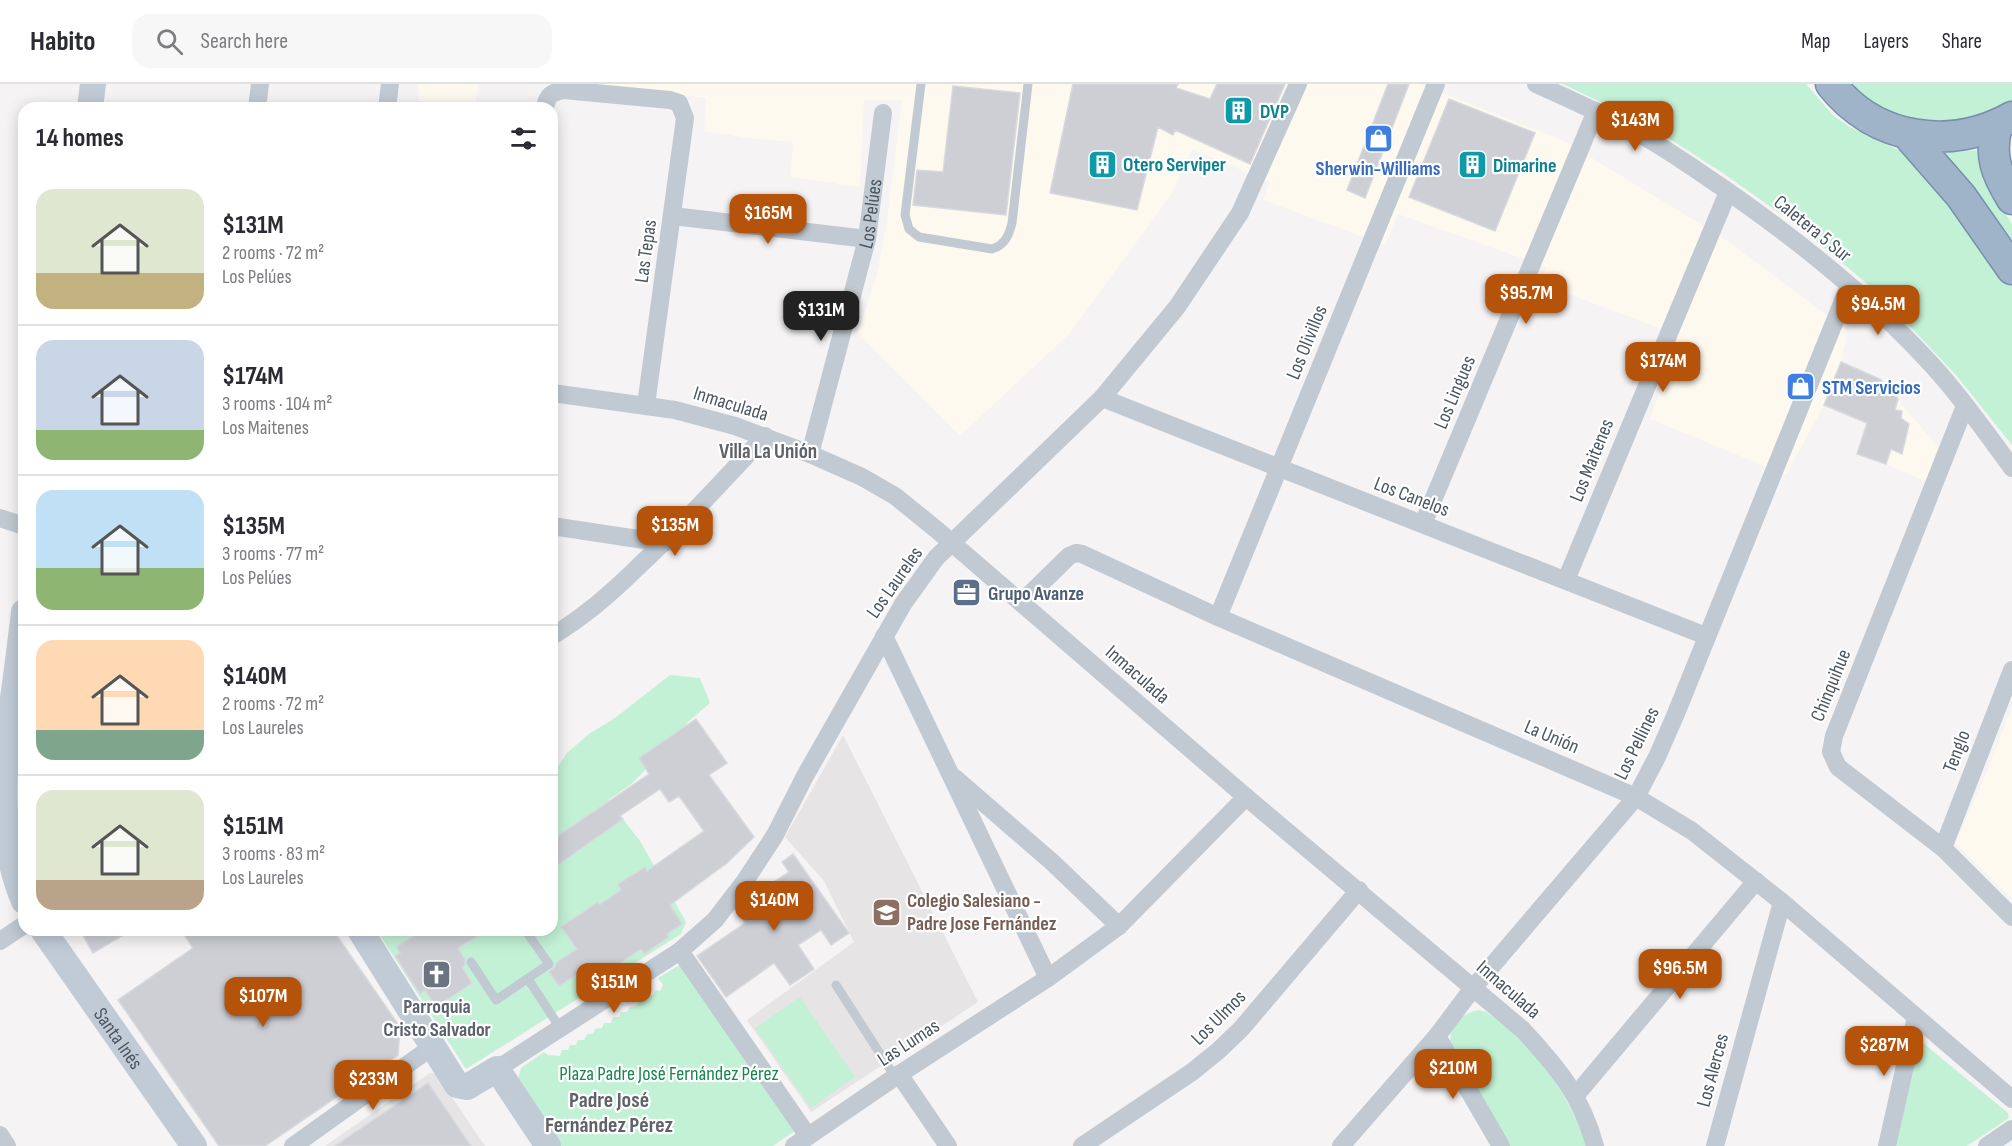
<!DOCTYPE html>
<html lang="en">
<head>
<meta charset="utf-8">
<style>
	body { margin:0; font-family:"Sofia Sans Condensed",sans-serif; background:#f7f7f7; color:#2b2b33; height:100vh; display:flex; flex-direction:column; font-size:22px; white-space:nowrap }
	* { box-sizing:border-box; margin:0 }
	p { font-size:20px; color:#7c7c81 }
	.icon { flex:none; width:33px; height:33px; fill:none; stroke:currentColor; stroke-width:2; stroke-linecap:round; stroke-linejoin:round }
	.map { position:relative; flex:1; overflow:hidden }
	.sheet { position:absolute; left:18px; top:18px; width:540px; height:834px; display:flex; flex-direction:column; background:#fff; border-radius:18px; box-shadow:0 3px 15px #0003 }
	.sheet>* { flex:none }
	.price { position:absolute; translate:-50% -51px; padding:0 14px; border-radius:12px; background:#b45309; color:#fff; font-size:20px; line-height:39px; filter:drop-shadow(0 2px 3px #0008) }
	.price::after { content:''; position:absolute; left:50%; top:36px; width:18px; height:14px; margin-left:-9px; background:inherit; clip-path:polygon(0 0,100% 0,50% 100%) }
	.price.current { background:#222; color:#fff }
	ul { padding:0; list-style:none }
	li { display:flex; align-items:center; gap:18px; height:150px; padding:0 18px }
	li+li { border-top:2px solid #e1e1e2 }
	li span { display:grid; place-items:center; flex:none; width:168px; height:120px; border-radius:18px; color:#555 }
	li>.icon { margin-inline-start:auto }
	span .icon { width:72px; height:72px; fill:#fffc; stroke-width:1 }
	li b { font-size:26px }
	h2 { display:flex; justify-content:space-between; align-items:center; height:72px; padding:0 18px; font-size:26px }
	header { display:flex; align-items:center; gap:36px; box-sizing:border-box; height:84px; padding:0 30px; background:#fff; border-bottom:2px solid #e1e1e2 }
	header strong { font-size:28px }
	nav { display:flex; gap:33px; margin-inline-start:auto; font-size:21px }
	.search { width:420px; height:54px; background:#f7f7f7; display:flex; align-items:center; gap:15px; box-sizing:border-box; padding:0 21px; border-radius:18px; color:#7c7c81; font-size:22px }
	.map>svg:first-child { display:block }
</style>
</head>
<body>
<header>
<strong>Habito</strong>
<div class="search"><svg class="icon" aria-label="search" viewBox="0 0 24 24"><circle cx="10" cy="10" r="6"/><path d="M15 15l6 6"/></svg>Search here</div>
<nav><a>Map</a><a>Layers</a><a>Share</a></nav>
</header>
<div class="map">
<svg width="2012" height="1062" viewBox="0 0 2012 1062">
	<rect width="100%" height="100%" fill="#f5f3f3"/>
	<path fill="#fdf9ef" d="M418,0H478L475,24L419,17Z
		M596,0H1420L1562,56L1722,153L1848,247L1841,278L1880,295L1938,363L1926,398L1886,380L1857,370L1866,339L1824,321L1786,391L1650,335L1678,251L1542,200L1546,183L1398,130L1385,161L1263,116L1269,98L1192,65L1171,111L1069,250L960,352L858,249L876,194L886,145L902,16H864L860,103L790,93L793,58L748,54L704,47L706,14Z
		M2012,622V815L1955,759L1990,681Z"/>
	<path fill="#e6e4e5" d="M843,651L978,918L811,1028L747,936L854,858L824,797L785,753Z
		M430,989H433L437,991L485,1062H325Z"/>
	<path fill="#c3f1d5" d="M1563,0H1806L1834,32L1850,43L1903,68L1931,91L2012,203V361L1956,291L1903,235L1870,202L1799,143L1723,89L1648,41Z
		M1846,0H2012V19L1971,39L1933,42L1896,35Z
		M1977,66H1980V82L1987,100L2012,140V170L1937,69Z
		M670,591L700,594L710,619L688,638L672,660L630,701L608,716L640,757L686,838L681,850L466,985L378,848L381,846H552V691L567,669L589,650L615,634Z
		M683,879L796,1046L773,1062H557L518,996L521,984L544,968L548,971L560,972L562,966H568L570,961H576L578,956H584L587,950H593L595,945L602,944L604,939H611L613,933H619L621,928H627L630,923L636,922L640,916L644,917L647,912L653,911L656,906L660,907L663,901L658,894Z
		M800,913L855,993L811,1024L755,944Z
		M1479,926L1486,928C1501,939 1517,951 1530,965C1556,993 1573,1027 1588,1062H1510L1451,961C1447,943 1461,929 1479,926Z
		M1920,958L1923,959L2008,1029L2009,1034L1967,1062H1893Z"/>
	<path fill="#cdcfd5" stroke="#d7d9de" stroke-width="1.5" d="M1073,0H1178L1176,4L1210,15L1217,0H1285L1250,80L1175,46L1173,51L1158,43L1137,126L1050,109Z
		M1388,0H1409L1365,114L1347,106Z
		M953,2L1020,9L1006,131L913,121L917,86L943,88Z
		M1449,15L1535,49L1495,147L1409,113Z
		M1841,278L1880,295L1898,315L1895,326L1902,327L1901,334L1909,340L1902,370L1891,365L1886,380L1857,370L1867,339L1824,321Z
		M696,635L727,679L709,691L754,753L727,779L670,821L682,840L667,850L669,853L644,870L641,865L596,895L588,883L559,902L549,888L555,883L556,879L577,865L561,843L598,818L599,821L621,806L618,800L645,783L647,787L704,747L679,712L669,718L660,705L620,732L623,735L552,785V756L649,690L639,674Z
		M793,770L849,849L831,861L821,846L798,861L814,885L790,901L774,879L726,913L697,872L745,839L737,826L741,820L789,788L782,778Z
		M80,846H132L93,869Z
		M181,846H333L400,943L398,971L265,1062H219L118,916L193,864Z
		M423,846H487L458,864L465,875V881L462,883L472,899L436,923L425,906L420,910L395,872L400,869L396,863Z
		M428,999L471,1062H335Z"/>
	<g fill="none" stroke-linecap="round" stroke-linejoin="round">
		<defs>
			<path id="trunk" d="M1831,0C1875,57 1951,67 2012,33
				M1997,41C1989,72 1996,89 2012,115
				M1906,49L1961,112L2012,185"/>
		</defs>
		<use href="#trunk" stroke="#7690ad" stroke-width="33"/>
		<path stroke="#c1cad2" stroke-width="9" d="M921,0L905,131L909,145L919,153L992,165C1005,161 1009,151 1012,139L1028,0
			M471,878L496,916L549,880L525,846
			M528,895L560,944
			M836,901L895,993"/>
		<g stroke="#c1cad2" stroke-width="18">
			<path d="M1536,0C1572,16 1608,32 1643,52C1670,67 1696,86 1723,104C1801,158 1877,219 1940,290C1966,320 1989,352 2012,384"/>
			<path d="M257,24L260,0"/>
			<path d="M387,24L390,0"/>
			<path d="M545,24C547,11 552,8 564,6L670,16L679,19L685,34L646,321"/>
			<path d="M673,132L867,155"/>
			<path d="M552,309L675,326L735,342L810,370L862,393L895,412L937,446L1246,713L1523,946C1558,984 1581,1011 1595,1062"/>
			<path d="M1102,314L1706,552"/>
			<path d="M1965,322L1834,652L1831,668L1838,683L1943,764L2012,833"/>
			<path id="s1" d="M810,370L867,155L883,29"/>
			<path d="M0,434L24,442"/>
			<path d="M1423,440L1596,27"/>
			<path d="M552,442L664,459"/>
			<path d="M1566,496L1728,108"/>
			<path d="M1021,519L1069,472L1076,469L1082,470L1218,533L1636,713L1692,747L1782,818L2012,1015"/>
			<path d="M1218,533L1436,0"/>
			<path d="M552,552C586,532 614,507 642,479C685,439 724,395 765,352"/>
			<path d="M884,552L1048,894"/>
			<path d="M955,694L1052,778L1119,842"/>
			<path d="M1943,764L2012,586"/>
			<path d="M0,857L24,841"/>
			<path d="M680,867L808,1052"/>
			<path d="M1437,952L1501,1062"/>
			<path d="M497,985L680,867L715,836L745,797L775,751L805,692L903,520L936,474L1102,314L1177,223L1240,129L1298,0"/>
			<path d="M899,990L948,1062"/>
			<path d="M1576,1011L1756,797"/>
			<path d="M0,1051L7,1062"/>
			<path d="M293,1062L432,963"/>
			<path d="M794,1062L895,993L1048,894L1119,842L1246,713"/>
			<path d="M1082,1062L1192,988L1218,967L1241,945L1359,806"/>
			<path d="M1341,1062L1437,952L1473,904L1636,713L1657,673L1675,632L1849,202"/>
			<path d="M1715,1062L1782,818"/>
			<path d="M1887,1062L1916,933"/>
			<path d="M1987,1062L2012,1045"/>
		</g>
		<g stroke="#c1cbd6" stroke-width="26">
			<path d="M90,24L93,0"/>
			<path d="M24,528C20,561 16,595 11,628C2,689 0,762 24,817"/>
			<path id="s2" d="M43,846L194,1062"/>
			<path d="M360,846L457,1001L467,1003L497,985L548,1062"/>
		</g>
		<use href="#trunk" stroke="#9fb4c9" stroke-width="30"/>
	</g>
	<defs>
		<symbol id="building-square" viewBox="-11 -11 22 22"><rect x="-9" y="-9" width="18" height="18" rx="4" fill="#0f9aa8" stroke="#fff"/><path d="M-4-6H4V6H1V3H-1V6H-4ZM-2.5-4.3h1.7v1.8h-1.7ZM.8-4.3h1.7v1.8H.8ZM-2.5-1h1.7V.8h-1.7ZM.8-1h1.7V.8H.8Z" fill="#fff"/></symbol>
		<symbol id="shop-square" viewBox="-11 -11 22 22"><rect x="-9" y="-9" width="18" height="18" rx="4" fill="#3f7fe0" stroke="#fff"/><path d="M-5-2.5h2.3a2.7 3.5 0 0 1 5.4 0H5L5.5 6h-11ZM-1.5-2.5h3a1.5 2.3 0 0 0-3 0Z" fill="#fff"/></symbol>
		<symbol id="office-square" viewBox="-11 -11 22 22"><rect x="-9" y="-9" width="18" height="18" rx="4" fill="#5c6f8a" stroke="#fff"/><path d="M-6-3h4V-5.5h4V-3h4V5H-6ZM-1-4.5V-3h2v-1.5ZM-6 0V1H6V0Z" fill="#fff"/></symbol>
		<symbol id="school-square" viewBox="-11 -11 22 22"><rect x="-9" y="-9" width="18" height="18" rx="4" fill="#8d6e63" stroke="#fff"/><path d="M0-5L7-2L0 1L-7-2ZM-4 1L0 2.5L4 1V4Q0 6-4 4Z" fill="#fff"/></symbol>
		<symbol id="church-square" viewBox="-11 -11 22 22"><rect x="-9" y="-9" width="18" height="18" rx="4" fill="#6b7280" stroke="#fff"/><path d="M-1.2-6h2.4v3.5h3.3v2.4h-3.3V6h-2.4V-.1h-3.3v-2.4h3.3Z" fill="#fff"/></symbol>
	</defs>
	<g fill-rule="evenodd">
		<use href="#building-square" x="1222" y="10" width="33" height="33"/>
		<use href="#shop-square" x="1362" y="38" width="33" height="33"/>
		<use href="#building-square" x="1086" y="64" width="33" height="33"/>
		<use href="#building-square" x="1456" y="64" width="33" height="33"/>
		<use href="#shop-square" x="1784" y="286" width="33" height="33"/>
		<use href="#office-square" x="950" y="492" width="33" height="33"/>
		<use href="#school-square" x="870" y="812" width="33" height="33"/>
		<use href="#church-square" x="420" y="874" width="33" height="33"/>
	</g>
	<g text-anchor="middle" stroke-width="4.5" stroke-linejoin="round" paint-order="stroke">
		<g font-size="20" font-weight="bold" fill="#0d838f" stroke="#fff" text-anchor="start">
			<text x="1260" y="34">DVP</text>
			<text x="1123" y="87">Otero Serviper</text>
			<text x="1493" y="88">Dimarine</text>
		</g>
		<g font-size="20" font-weight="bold" fill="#366cbe" stroke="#fff">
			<text x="1378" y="91">Sherwin-Williams</text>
			<text x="1822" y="310" text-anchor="start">STM Servicios</text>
		</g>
		<g font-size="20" fill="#4a5661" stroke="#fff">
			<text dy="7" stroke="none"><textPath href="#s1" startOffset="248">Los Pelúes</textPath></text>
			<text transform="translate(1813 144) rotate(39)" y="7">Caletera 5 Sur</text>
			<text transform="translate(645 167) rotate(-82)" y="7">Las Tepas</text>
			<text transform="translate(1306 258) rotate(-68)" y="7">Los Olivillos</text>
			<text transform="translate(1454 308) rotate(-67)" y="7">Los Lingues</text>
			<text transform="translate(731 319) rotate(17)" y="7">Inmaculada</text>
			<text transform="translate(1591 376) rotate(-68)" y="7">Los Maitenes</text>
			<text transform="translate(1412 412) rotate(21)" y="7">Los Canelos</text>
			<text transform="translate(894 498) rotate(-55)" y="7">Los Laureles</text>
			<text transform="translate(1138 590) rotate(41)" y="7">Inmaculada</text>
			<text transform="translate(1830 601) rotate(-68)" y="7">Chinquihue</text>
			<text transform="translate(1552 652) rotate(23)" y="7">La Unión</text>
			<text transform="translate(1636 659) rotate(-64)" y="7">Los Pellines</text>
			<text transform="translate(1956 667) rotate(-69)" y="7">Tenglo</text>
			<text transform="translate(1509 905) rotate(41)" y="7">Inmaculada</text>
			<text transform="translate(1218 933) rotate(-45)" y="7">Los Ulmos</text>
			<text dy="7" stroke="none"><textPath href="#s2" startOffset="132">Santa Inés</textPath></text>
			<text transform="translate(908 958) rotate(-33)" y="7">Las Lumas</text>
			<text transform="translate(1712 986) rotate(-75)" y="7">Los Alerces</text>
		</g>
		<g font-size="20" font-weight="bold" fill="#4e5e75" stroke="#fff" text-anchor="start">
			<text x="988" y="516">Grupo Avanze</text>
		</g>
		<g font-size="20" font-weight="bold" fill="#785e54" stroke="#fff" text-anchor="start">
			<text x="907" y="823">Colegio Salesiano -<tspan x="907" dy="23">Padre Jose Fernández</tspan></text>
		</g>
		<g font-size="20" font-weight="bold" fill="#5b616d" stroke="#fff">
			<text x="437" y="929">Parroquia<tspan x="437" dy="23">Cristo Salvador</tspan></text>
		</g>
		<g font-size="20" fill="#17864f" stroke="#fff">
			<text x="669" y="996">Plaza Padre José Fernández Pérez</text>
		</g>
		<g font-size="21" font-weight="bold" fill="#5f6368" stroke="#fff">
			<text x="768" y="374">Villa La Unión</text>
		</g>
		<g font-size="22" font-weight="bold" fill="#5f6368" stroke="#fff">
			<text x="609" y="1023">Padre José<tspan x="609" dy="25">Fernández Pérez</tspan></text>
		</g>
	</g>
</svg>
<b class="price" style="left:1635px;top:68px">$143M</b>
<b class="price" style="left:768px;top:161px">$165M</b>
<b class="price" style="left:1526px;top:241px">$95.7M</b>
<b class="price" style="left:1878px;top:252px">$94.5M</b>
<b class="price current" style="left:821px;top:258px">$131M</b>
<b class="price" style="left:1663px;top:309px">$174M</b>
<b class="price" style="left:675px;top:473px">$135M</b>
<b class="price" style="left:774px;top:848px">$140M</b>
<b class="price" style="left:1680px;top:916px">$96.5M</b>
<b class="price" style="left:614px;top:930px">$151M</b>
<b class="price" style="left:263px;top:944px">$107M</b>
<b class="price" style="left:1884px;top:993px">$287M</b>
<b class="price" style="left:1453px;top:1016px">$210M</b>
<b class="price" style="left:373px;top:1027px">$233M</b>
<section class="sheet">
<h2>14 homes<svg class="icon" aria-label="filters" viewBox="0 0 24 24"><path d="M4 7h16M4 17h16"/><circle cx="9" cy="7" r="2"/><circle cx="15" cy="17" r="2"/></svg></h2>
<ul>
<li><span style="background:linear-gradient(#dfe7d0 70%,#c2b280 0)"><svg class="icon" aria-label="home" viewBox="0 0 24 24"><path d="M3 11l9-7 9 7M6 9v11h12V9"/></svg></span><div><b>$131M</b><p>2 rooms · 72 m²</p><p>Los Pelúes</p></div></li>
<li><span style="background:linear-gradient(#c9d6e8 75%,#8fb573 0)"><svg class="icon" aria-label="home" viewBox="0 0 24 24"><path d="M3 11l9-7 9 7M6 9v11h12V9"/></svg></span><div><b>$174M</b><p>3 rooms · 104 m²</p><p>Los Maitenes</p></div></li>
<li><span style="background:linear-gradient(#bfe0f5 65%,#8fb573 0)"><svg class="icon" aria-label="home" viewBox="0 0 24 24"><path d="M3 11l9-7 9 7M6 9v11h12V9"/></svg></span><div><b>$135M</b><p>3 rooms · 77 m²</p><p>Los Pelúes</p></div></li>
<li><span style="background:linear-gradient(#ffd9b3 75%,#7fa58c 0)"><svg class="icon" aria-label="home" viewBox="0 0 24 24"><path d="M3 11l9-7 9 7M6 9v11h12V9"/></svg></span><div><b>$140M</b><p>2 rooms · 72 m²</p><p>Los Laureles</p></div></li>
<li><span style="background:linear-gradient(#dfe7d0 75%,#b9a48a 0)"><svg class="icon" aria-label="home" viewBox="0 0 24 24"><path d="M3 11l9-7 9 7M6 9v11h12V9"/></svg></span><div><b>$151M</b><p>3 rooms · 83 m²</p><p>Los Laureles</p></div></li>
</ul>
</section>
</div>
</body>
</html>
